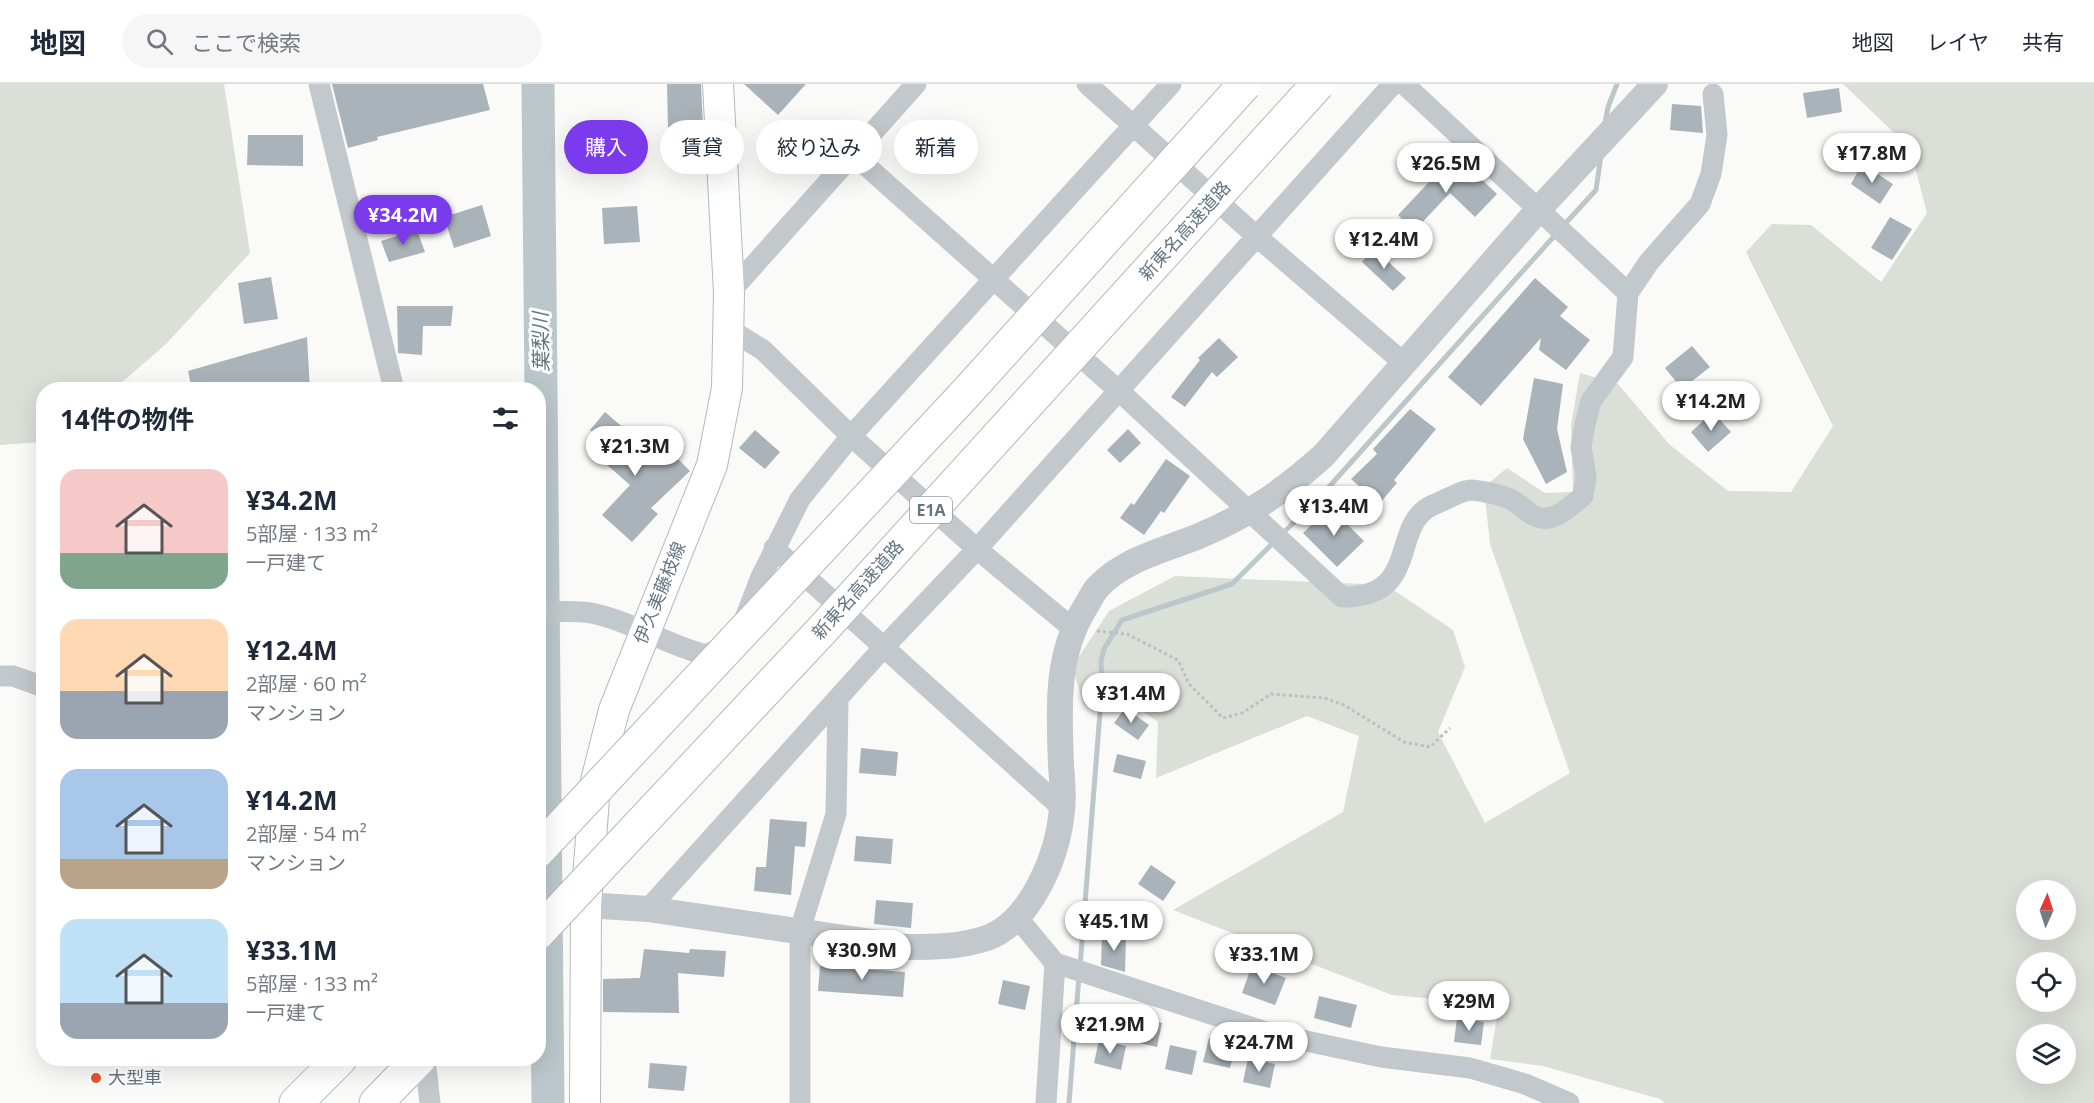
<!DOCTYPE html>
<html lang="ja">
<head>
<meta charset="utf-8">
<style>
	body { margin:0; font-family:"Open Sans","Noto Sans JP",sans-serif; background:#f6f6f7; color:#1f2937; height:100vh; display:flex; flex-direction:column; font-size:22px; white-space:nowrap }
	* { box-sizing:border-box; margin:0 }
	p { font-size:20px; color:#747a83 }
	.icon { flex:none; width:33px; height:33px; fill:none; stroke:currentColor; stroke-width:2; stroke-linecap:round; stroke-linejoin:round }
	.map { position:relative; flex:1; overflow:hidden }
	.side { position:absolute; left:36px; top:298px; width:510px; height:684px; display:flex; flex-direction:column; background:#fff; border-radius:24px; box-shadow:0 6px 24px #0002 }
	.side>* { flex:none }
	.top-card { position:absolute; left:564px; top:36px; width:570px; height:54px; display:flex; gap:12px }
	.needle { width:39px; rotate:3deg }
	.fabs { position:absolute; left:2016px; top:796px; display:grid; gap:12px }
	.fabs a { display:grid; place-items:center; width:60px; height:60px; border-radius:50%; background:#fff; box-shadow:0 6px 24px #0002; font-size:30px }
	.price { position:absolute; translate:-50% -51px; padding:0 14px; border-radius:21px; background:#fff; color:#222; font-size:20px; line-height:39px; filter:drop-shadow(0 2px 3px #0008) }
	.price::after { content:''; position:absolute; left:50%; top:36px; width:18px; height:14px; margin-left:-9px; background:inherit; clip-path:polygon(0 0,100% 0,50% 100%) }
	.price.selected { background:#7c3aed; color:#fff }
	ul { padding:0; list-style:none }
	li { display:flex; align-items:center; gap:18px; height:150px; padding:0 24px }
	li span { display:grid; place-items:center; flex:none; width:168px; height:120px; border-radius:18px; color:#555 }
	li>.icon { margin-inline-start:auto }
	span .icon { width:72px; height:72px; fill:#fffc; stroke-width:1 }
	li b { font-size:26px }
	h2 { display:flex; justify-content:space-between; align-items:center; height:72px; padding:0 24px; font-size:26px }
	.pill { padding:0 21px; border-radius:27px; background:#fff; box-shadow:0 6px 24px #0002; font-size:21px; line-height:54px }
	.pill.selected { background:#7c3aed; color:#fff }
	header { display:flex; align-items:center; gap:36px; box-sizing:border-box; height:84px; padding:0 30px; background:#fff; border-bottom:2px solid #e0e1e3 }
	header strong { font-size:28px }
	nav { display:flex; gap:33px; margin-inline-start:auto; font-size:21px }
	.search { width:420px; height:54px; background:#f6f6f7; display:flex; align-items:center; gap:15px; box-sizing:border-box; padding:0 21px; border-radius:33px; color:#747a83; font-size:22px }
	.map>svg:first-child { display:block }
</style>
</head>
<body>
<header>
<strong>地図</strong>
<div class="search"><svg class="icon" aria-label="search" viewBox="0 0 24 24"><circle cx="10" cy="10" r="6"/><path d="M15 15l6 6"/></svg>ここで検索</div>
<nav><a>地図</a><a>レイヤ</a><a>共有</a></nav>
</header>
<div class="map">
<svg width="2094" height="1019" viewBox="0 0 2094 1019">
	<rect width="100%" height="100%" fill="#fafaf8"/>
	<path fill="#dadfd7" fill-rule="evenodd" d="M0,0H224L250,169L166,260L113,306H44L43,358L0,361Z
		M1843,0H2094V1019H1665L1660,1015L1543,982L1490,975L1499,921L1392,911L1173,826L1343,728L1359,652L1307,632L1156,694L1158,638L1126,616L1084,621L1072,583L1109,527L1175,492L1386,501L1453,546L1465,583L1438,648L1485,739L1570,689L1490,460L1484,403L1507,384L1545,409L1573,408L1571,341L1580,289L1618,300L1670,361L1728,407L1791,408L1833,342L1746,168L1772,140L1811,141L1881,198L1927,129L1910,64ZM2026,807H2066V846H2026ZM2026,879H2066V918H2026ZM2026,951H2066V990H2026Z"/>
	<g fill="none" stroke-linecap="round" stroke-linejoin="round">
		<path stroke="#bbc7cb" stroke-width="5" d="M1605,39L1608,23L1617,0
			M1563,142L1596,106L1601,71
			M1282,450L1319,414L1557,149
			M1080,883L1102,603L1101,577L1104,565L1122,536L1232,500L1275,457
			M1069,1019L1079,892"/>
		<path stroke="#bbc7cb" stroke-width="33" d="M538,0L548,1019"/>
	</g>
	<path fill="#aab3b9" d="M332,0H483L490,26L377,53L378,56L348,64Z
		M667,0H701L703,43L668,44Z
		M744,0H806L778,31Z
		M1839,4L1842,28L1807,34L1803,9Z
		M1672,20L1701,22L1703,49L1670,46Z
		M248,51H303V82L247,81Z
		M1440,72L1472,99L1479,93L1497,110L1475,133L1450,109L1414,147L1398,131L1430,97L1424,92Z
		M1862,80L1893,100L1880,120L1851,100Z
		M482,121L491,152L454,164L444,133Z
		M637,122L640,158L604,160L602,124Z
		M1890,133L1912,145L1892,176L1871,164Z
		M417,146L425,168L389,178L381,157Z
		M1374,165L1406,194L1393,207L1362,178Z
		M271,193L278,235L244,240L238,199Z
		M1535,194L1568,223L1560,232L1590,256L1566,286L1539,266L1541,254L1481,322L1448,293Z
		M397,222H453L451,242H423L422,271L398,269Z
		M307,253L310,306H192L188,287Z
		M1219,254L1238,273L1217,293L1212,288L1185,323L1171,313L1200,276L1198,274Z
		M1692,262L1710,283L1682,305L1665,284Z
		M1534,294L1563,300L1557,345L1567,388L1546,400L1523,355Z
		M1410,325L1436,345L1394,396L1397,399L1379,420L1351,395L1377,370L1373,365Z
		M605,328L664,379L673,370L690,387L651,424L658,430L632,458L602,431L630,401L598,373L608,362L590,346Z
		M1713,328L1731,348L1708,368L1691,348Z
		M1128,345L1141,359L1120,379L1107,366Z
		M755,346L780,368L765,385L739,364Z
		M1166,375L1190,392L1164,429L1161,427L1144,451L1120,434L1131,419L1134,421Z
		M1330,423L1364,457L1337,483L1303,449Z
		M1125,624L1149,641L1138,656L1114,639Z
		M861,664L898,668L896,692L859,689Z
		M1117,670L1146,677L1141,695L1113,688Z
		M770,735L807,738L805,763L795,762L791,811L754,807L756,783H766Z
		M856,752L893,755L891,780L854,777Z
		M1151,781L1176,798L1163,817L1138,800Z
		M876,816L913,819L911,844L874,840Z
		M1102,851L1126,852L1125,888L1101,881Z
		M644,865L689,869L690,865L726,867L724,893L678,889L679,929L603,928V895L640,894Z
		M1252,881L1286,894L1275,921L1242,909Z
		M820,882L905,888L903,913L818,907Z
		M1003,896L1030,902L1025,926L998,920Z
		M1319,912L1357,921L1351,944L1314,934Z
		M1135,933L1162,939L1157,963L1130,957Z
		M1457,934L1484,938L1481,961L1454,958Z
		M1209,954L1236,960L1230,984L1203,978Z
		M1099,956L1126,962L1121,986L1094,979Z
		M1170,961L1197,967L1192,991L1165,985Z
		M1248,974L1275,980L1270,1004L1243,998Z
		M650,979L687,982L684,1007L648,1004Z"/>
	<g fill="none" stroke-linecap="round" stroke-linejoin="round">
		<defs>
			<path id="secondary" d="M585,1019L586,821L595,701L614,626L712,381L727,304L729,209L718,0"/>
			<path id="motorway" d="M296,1019L340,975
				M376,1019L419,975"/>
		</defs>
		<use href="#secondary" stroke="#b3babf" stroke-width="32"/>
		<use href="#motorway" stroke="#b4b9bd" stroke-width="35"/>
		<path stroke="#bbbfc2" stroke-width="3" stroke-dasharray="3 3" stroke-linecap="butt" d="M1097,547L1127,550L1178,576L1189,600L1223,634L1242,629L1271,610L1324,614L1344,621L1404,658L1430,663L1450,644"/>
		<path stroke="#c3c8cc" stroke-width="21" d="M319,0L394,306
			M1087,0L1255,151L1405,280
			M1404,0L1628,209
			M854,71L1118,306L1342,513C1422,514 1389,440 1433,421C1444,417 1461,406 1472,406C1483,407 1502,411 1512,416C1526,424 1535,439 1552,433C1563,430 1574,419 1583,412L1586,393L1581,363L1585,340L1591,317L1623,273L1628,209L1649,178L1700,120L1711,90L1717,51L1713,10
			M729,209L916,0
			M729,245L763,266L851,352L977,465L1072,544
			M774,464L1063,725
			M538,528C555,528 574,526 591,529C631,537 666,561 706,571L725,562
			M744,537L761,493L800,415L851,352L1171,0
			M0,592H13L44,603
			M648,825L884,563L977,465L1393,0
			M1016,832L1055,879L1269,949L1381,973L1470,984L1525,1000L1569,1019
			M425,975L430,1019
			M800,1019V846L836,730L838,617
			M1046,1019L1055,879"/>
		<path stroke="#c3c8cc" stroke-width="26" d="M586,821L648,825L906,863C933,863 960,863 987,854C1032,837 1058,771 1062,726C1064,712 1062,696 1061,681C1059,625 1055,571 1086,522C1090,516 1093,508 1098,503C1124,475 1165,466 1199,452C1249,431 1284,407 1324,371L1539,125L1655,0"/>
		<use href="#secondary" stroke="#fff" stroke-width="30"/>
		<use href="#motorway" stroke="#fff" stroke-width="33"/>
		<defs>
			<path id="motorway-bridge" d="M538,767L966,309L1245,0
				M538,849L823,545L1318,0"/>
		</defs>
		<use href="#motorway-bridge" stroke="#b4b9bd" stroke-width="35" stroke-linecap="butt"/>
		<use href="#motorway-bridge" stroke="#fff" stroke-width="33"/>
	</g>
	<circle fill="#e4572e" stroke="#fff" stroke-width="2" cx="96" cy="994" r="6"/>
	<g text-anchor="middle" stroke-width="6" stroke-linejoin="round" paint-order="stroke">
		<rect fill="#fff" stroke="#939fa8" stroke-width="1.5" x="910" y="413" width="42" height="26" rx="4.5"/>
		<g font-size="16" font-weight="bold" fill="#657683">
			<text x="931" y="432">E1A</text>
		</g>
		<g font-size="18" fill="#657683" stroke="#fff">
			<text transform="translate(1185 147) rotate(-48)" y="6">新東名高速道路</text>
			<text transform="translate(858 506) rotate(-48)" y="6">新東名高速道路</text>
			<text transform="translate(660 509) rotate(-68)" y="6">伊久美藤枝線</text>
		</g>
		<g font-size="18" fill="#657683" stroke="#fff" text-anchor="start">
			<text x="108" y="1000">大型車</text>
		</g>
		<g font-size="20" font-style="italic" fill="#60757c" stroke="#fff">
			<text transform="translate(541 258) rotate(-91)" y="7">葉梨川</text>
		</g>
	</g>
</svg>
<div class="fabs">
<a><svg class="needle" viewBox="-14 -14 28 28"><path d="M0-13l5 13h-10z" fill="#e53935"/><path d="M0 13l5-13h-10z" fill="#747a83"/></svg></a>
<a><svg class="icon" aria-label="locate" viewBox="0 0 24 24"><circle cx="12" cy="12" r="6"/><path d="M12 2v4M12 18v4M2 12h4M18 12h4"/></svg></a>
<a><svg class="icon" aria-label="layers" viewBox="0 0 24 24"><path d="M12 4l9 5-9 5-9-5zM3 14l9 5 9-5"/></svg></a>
</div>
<b class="price" style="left:1872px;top:100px">¥17.8M</b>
<b class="price" style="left:1446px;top:110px">¥26.5M</b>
<b class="price selected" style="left:403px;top:162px">¥34.2M</b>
<b class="price" style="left:1384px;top:186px">¥12.4M</b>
<b class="price" style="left:1711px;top:348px">¥14.2M</b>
<b class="price" style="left:635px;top:393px">¥21.3M</b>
<b class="price" style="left:1334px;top:453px">¥13.4M</b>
<b class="price" style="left:1131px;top:640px">¥31.4M</b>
<b class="price" style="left:1114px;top:868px">¥45.1M</b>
<b class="price" style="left:862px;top:897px">¥30.9M</b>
<b class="price" style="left:1264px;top:901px">¥33.1M</b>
<b class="price" style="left:1469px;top:948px">¥29M</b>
<b class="price" style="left:1110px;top:971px">¥21.9M</b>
<b class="price" style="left:1259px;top:989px">¥24.7M</b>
<div class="top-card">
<a class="pill selected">購入</a>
<a class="pill">賃貸</a>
<a class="pill">絞り込み</a>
<a class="pill">新着</a>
</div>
<section class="side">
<h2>14件の物件<svg class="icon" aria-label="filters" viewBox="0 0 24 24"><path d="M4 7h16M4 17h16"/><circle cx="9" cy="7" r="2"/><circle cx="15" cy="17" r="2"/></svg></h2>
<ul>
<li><span style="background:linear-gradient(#f6c9c9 70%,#7fa58c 0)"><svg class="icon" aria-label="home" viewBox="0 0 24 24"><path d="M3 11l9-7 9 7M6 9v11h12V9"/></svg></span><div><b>¥34.2M</b><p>5部屋 · 133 m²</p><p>一戸建て</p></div></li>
<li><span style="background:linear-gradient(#ffd9b3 60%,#9aa5b1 0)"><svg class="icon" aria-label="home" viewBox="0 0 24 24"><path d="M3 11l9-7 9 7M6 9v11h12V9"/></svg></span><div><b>¥12.4M</b><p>2部屋 · 60 m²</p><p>マンション</p></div></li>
<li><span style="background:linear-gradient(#a9c7e8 75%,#b9a48a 0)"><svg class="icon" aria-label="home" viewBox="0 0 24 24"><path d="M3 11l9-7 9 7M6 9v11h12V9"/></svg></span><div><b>¥14.2M</b><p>2部屋 · 54 m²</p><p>マンション</p></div></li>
<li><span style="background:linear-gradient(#bfe0f5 70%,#9aa5b1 0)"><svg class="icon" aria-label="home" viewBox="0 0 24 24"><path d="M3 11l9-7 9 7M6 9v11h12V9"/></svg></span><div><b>¥33.1M</b><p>5部屋 · 133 m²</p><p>一戸建て</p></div></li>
</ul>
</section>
</div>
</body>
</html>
